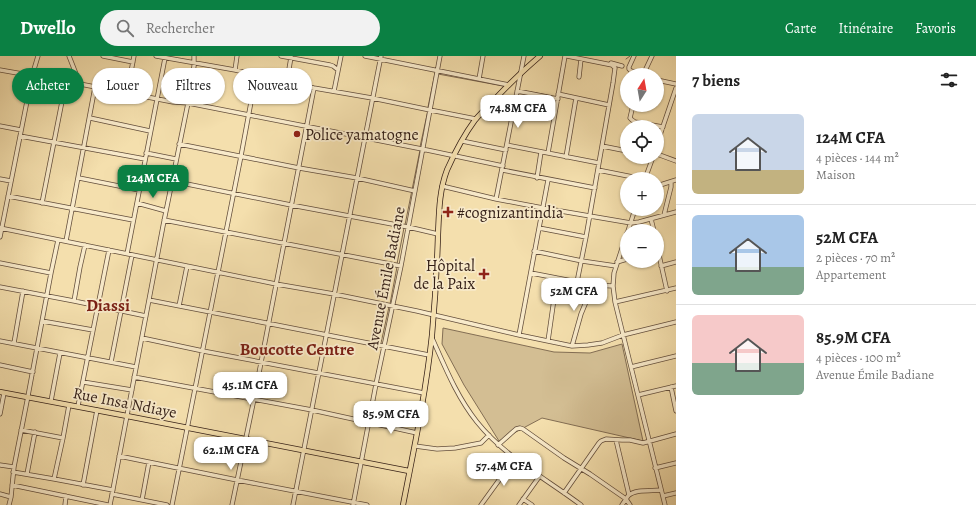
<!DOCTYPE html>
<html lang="fr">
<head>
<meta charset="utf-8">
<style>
	body { margin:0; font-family:Alegreya,serif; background:#f2f2f2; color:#222; height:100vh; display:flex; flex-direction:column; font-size:15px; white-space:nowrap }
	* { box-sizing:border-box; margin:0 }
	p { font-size:13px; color:#767676 }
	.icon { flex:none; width:22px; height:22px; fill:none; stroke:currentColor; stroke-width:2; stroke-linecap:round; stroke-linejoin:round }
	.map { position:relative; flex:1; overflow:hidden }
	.side { display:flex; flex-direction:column; background:#fff; width:300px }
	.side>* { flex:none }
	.top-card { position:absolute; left:12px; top:12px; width:380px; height:36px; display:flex; gap:8px }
	.needle { width:26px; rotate:11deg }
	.fabs { position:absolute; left:620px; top:12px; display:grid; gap:8px }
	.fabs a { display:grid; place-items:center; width:44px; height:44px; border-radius:50%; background:#fff; box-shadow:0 1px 3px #0004; font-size:20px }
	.price { position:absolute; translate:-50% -34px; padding:0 9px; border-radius:8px; background:#fff; color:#222; font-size:13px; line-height:26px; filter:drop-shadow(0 1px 2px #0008) }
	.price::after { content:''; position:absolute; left:50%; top:24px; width:12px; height:9px; margin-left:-6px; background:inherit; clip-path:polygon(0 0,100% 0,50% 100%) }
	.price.selected { background:#0b8043; color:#fff }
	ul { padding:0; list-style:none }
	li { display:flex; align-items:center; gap:12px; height:100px; padding:0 16px }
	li+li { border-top:1px solid #e0e0e0 }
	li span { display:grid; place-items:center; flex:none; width:112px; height:80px; border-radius:6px; color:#555 }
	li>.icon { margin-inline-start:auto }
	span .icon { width:48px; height:48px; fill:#fffc; stroke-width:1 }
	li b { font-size:17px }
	h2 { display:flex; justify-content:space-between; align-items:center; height:48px; padding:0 16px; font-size:17px }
	.tag { padding:0 14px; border-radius:18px; background:#fff; box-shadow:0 1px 3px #0004; font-size:14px; line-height:36px }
	.tag.selected { background:#0b8043; color:#fff }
	header { display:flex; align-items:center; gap:24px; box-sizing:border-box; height:56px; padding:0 20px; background:#0b8043; color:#fff }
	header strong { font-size:19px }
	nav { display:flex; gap:22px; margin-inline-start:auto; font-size:14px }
	.search { width:280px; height:36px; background:#f2f2f2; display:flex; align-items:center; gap:10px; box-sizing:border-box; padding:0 14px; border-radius:22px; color:#767676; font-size:15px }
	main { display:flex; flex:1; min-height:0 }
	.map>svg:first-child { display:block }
</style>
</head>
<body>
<header>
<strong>Dwello</strong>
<div class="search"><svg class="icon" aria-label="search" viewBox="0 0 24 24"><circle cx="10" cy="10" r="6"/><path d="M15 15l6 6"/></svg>Rechercher</div>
<nav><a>Carte</a><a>Itinéraire</a><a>Favoris</a></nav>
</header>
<main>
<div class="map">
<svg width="676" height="449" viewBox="0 0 676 449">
	<rect width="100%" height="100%" fill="#f4dfad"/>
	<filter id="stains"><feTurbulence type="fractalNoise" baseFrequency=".005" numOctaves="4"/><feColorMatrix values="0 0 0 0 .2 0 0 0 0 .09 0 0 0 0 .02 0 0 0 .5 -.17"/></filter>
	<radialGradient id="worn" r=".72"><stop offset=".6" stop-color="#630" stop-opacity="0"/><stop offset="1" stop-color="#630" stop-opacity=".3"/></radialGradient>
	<path fill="#d3be93" stroke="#836e54" d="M443,272L554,296L590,297L622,288L643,385L542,362L499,385L464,329L442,288Z"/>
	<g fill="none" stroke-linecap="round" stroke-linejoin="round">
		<path stroke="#7f6a52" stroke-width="1" d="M626,3L630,0
			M438,18L503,30
			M519,34L547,39
			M428,51L435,17
			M420,91L428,54
			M405,169L420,94
			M397,208L404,172
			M390,248L397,211
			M381,287L389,251"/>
		<defs>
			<path id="minor" d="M69,0L80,28
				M103,0L133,6
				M156,0L235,14L314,32L372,42L430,54L476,63
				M281,0L330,9L333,10L338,14
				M365,0L509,29
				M567,0L612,9L615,12L613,27L586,181L577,226
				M634,0L629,11V13L631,15L644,19
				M611,7L622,10
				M0,14L80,28L173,46L188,47L422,93L503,110
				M235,14L237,0
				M643,19L652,0
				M579,21L581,3
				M479,23L483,0
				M657,24L676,28
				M287,25L291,1
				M334,35L341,0
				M517,35L558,43
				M127,37L134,0
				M558,38L609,49
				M633,49L630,62L632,64L635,66L663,71
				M90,62L150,75
				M0,70L21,74
				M20,80L145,103
				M462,85L506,94
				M179,88L299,112L357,122L415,135
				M657,88L676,32
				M507,89L599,107
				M602,90L627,95
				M146,97L176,103
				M548,97L565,0
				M657,98L676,105
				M566,101L576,42
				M502,114L595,132
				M598,114L643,123
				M79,122L139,134
				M537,122L541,96
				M0,123L11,125
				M645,123L653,101
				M172,125L291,149L408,171L438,178
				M442,130L496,143L543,152L631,167L639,166L676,156
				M657,130L676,124
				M8,140L133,164
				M496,143L524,0
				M42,147L66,25
				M137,147L166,155
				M664,159L671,131V126
				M651,163L654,175
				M164,164L401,210
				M0,172L276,228L334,238L417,255L519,279L572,290L588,289L602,287L623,279L676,266
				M539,172L586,181
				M628,175L635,153
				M627,177L614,217L613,230L615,246L665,449
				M0,181L32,20L38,0
				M66,185L95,31
				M657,190L667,235
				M534,195L582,205L616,210
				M127,198L165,2
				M617,206L627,203
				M0,207L51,217
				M661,210L676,206
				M531,217L593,229L613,230
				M0,231L74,245L146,260
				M149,244L429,299
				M74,245L80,211L85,189
				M615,246L676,232
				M179,250L187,210
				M42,265L93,274
				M519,279L548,124
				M142,282L203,295L424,337
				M432,282C445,311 457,341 477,366C505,401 545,422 581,449
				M0,285L136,311
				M548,285L557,222
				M14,287L23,235
				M572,290L581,258L593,229
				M111,306L132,199
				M0,309L33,316
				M631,311L676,300
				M134,321L312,354L417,377
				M83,326L132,334
				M671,331L676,355
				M638,339L676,330
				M51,345L60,297
				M78,350L109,194
				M0,358L4,337
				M21,374L63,382
				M616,384L629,439
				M498,389L516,373L520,372L523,373L564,402L590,418L626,443L630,449
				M415,390L437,393L455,392L481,387L489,379
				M119,400L237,424L367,449
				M0,409L14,411
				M655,412L676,407
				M13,416L54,423L113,434
				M27,418L35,376
				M54,423L63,382L69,349
				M12,429L108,449
				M83,429L97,354
				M564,437L599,387L601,385L606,383L622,384H630L643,387L676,378
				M0,438L11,441
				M112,438L167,449
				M663,440L676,437
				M523,443L532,449
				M142,444L149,406
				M9,449L11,441L14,411L28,340L51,217L58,184
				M65,449L66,440
				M110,449L163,170L188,47L194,10V0
				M172,449L241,100L256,19
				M232,449L254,343L314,32
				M293,449L381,0
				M353,449L376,328L401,210L440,0
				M481,449L502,420L516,404
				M519,449L539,421
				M622,449C624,446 626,443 628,440C635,433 651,435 661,434"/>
			<path id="major" d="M0,336L127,360L409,415
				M403,449C414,393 426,336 432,279C435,246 437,212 438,179C439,157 439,135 447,114C455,96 464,79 475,64C482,56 489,49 496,42C510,27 525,13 540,0"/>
		</defs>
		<use href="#minor" stroke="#634e3c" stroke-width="5"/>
		<use href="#major" stroke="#331e16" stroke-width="6"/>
		<use href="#minor" stroke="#f8eaca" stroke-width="3.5"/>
		<use href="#major" stroke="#f4dfad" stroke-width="4.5"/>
	</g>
	<g fill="#8f2418" stroke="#f8eaca" stroke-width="1.5">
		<circle cx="297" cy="78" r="4"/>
		<path d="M446 150h4v4h4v4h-4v4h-4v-4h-4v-4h4z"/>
		<path d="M482 212h4v4h4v4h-4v4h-4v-4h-4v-4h4z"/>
	</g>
	<g text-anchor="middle" stroke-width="3.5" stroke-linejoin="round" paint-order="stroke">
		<g font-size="16" fill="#331e16" stroke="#f8eaca" text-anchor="start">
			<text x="305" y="84">Police yamatogne</text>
			<text x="457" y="162">#cognizantindia</text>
			<text x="475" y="215" text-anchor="end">Hôpital<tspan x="475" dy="18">de la Paix</tspan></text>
		</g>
		<g font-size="16" fill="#331e16" stroke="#f8eaca">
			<text transform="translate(385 222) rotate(-79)" y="6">Avenue Émile Badiane</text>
			<text transform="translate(125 346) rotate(11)" y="6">Rue Insa Ndiaye</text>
		</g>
		<g font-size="17" font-weight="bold" fill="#7a1f14" stroke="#f8eaca">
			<text x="108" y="255">Diassi</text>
			<text x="297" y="299">Boucotte Centre</text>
		</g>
	</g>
	<rect width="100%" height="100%" filter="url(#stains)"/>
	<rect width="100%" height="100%" fill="url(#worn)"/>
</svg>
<div class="fabs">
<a><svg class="needle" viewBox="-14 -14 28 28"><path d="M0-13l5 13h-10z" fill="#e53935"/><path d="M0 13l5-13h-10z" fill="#767676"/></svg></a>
<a><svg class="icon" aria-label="locate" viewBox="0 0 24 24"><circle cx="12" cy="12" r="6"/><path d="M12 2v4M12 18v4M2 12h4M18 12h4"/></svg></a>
<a>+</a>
<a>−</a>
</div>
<b class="price" style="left:518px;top:73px">74.8M CFA</b>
<b class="price selected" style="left:153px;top:143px">124M CFA</b>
<b class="price" style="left:574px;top:256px">52M CFA</b>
<b class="price" style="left:250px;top:350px">45.1M CFA</b>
<b class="price" style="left:391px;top:379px">85.9M CFA</b>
<b class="price" style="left:231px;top:415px">62.1M CFA</b>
<b class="price" style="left:504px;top:431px">57.4M CFA</b>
<div class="top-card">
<a class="tag selected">Acheter</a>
<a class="tag">Louer</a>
<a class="tag">Filtres</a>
<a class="tag">Nouveau</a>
</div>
</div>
<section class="side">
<h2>7 biens<svg class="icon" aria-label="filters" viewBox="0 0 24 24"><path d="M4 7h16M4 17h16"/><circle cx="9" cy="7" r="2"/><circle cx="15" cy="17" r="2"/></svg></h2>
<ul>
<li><span style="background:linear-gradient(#c9d6e8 70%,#c2b280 0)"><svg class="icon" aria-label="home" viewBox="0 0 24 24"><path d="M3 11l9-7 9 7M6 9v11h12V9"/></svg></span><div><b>124M CFA</b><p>4 pièces · 144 m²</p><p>Maison</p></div></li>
<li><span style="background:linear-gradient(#a9c7e8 65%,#7fa58c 0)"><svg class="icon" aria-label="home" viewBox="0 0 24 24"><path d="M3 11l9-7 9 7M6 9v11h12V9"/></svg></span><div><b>52M CFA</b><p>2 pièces · 70 m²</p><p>Appartement</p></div></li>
<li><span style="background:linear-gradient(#f6c9c9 60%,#7fa58c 0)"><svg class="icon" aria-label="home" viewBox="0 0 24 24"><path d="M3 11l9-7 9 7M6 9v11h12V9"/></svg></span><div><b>85.9M CFA</b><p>4 pièces · 100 m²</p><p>Avenue Émile Badiane</p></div></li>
</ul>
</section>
</main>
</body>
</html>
